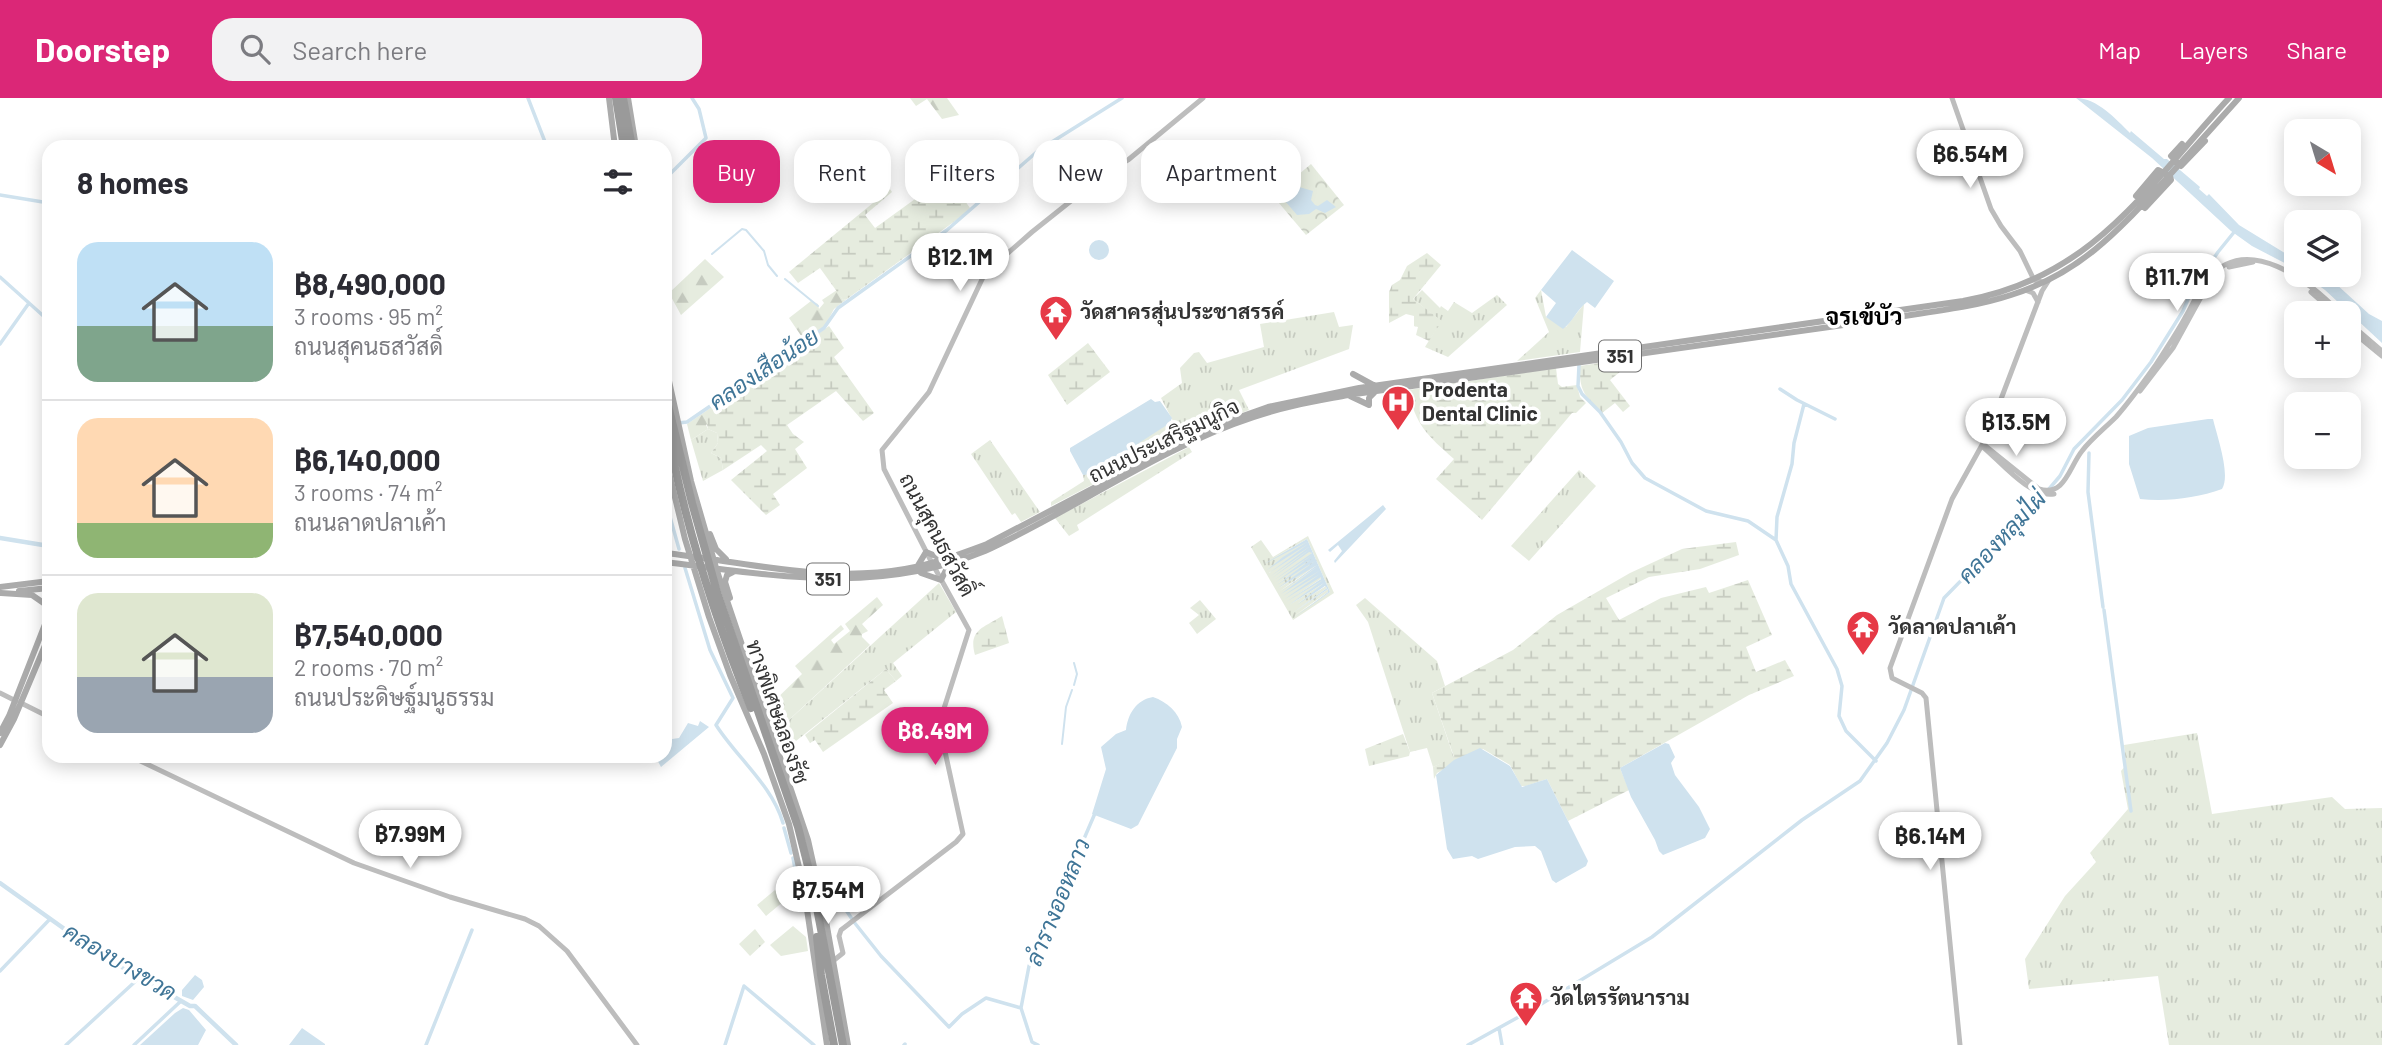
<!DOCTYPE html>
<html lang="en">
<head>
<meta charset="utf-8">
<style>
	body { margin:0; font-family:Barlow,Sarabun,sans-serif; background:#f2f2f3; color:#2b2b33; height:100vh; display:flex; flex-direction:column; font-size:26px; white-space:nowrap }
	* { box-sizing:border-box; margin:0 }
	p { font-size:23px; color:#7c7c81 }
	.icon { flex:none; width:38px; height:38px; fill:none; stroke:currentColor; stroke-width:2; stroke-linecap:round; stroke-linejoin:round }
	.map { position:relative; flex:1; overflow:hidden }
	.sheet { position:absolute; left:42px; top:42px; width:630px; height:623px; display:flex; flex-direction:column; background:#fff; border-radius:21px; box-shadow:0 4px 18px #0003 }
	.sheet>* { flex:none }
	.banner { position:absolute; left:693px; top:42px; width:665px; height:63px; display:flex; gap:14px }
	.needle { width:46px; rotate:142deg }
	.tools { position:absolute; left:2284px; top:21px; display:grid; gap:14px }
	.tools a { display:grid; place-items:center; width:77px; height:77px; border-radius:14px; background:#fff; box-shadow:0 4px 18px #0003; font-size:35px }
	.price { position:absolute; translate:-50% -60px; padding:0 16px; border-radius:24px; background:#fff; color:#222; font-size:23px; line-height:46px; filter:drop-shadow(0 2px 4px #0008) }
	.price::after { content:''; position:absolute; left:50%; top:42px; width:21px; height:16px; margin-left:-10px; background:inherit; clip-path:polygon(0 0,100% 0,50% 100%) }
	.price.on { background:#db2777; color:#fff }
	ul { padding:0; list-style:none }
	li { display:flex; align-items:center; gap:21px; height:175px; padding:0 35px }
	li+li { border-top:2px solid #e1e1e2 }
	li span { display:grid; place-items:center; flex:none; width:196px; height:140px; border-radius:21px; color:#555 }
	li>.icon { margin-inline-start:auto }
	span .icon { width:84px; height:84px; fill:#fffc; stroke-width:1 }
	li b { font-size:30px }
	h2 { display:flex; justify-content:space-between; align-items:center; height:84px; padding:0 35px; font-size:30px }
	.chip { padding:0 24px; border-radius:21px; background:#fff; box-shadow:0 4px 18px #0003; font-size:24px; line-height:63px }
	.chip.on { background:#db2777; color:#fff }
	header { display:flex; align-items:center; gap:42px; box-sizing:border-box; height:98px; padding:0 35px; background:#db2777; color:#fff }
	header strong { font-size:33px }
	nav { display:flex; gap:38px; margin-inline-start:auto; font-size:24px }
	.search { width:490px; height:63px; background:#f2f2f3; display:flex; align-items:center; gap:18px; box-sizing:border-box; padding:0 24px; border-radius:21px; color:#7c7c81; font-size:26px }
	.map>svg:first-child { display:block }
</style>
</head>
<body>
<header>
<strong>Doorstep</strong>
<div class="search"><svg class="icon" aria-label="search" viewBox="0 0 24 24"><circle cx="10" cy="10" r="6"/><path d="M15 15l6 6"/></svg>Search here</div>
<nav><a>Map</a><a>Layers</a><a>Share</a></nav>
</header>
<div class="map">
<svg width="2382" height="947" viewBox="0 0 2382 947">
	<defs>
		<pattern id="grass-tufts" width="24" height="20" patternUnits="userSpaceOnUse" patternTransform="scale(1.75)"><rect width="24" height="20" fill="#e6ecdf"/><path d="M3 7l-1-3M5 7V3M7 7l1-3M15 17l-1-3M17 17v-4M19 17l1-3" fill="none" stroke="#c6cbc0"/></pattern>
		<pattern id="forest-firs" width="22" height="20" patternUnits="userSpaceOnUse" patternTransform="scale(1.75)"><rect width="22" height="20" fill="#e6ecdf"/><path d="M5 1l3.5 6h-7zM16 11l3.5 6h-7z" fill="#c6cbc0"/></pattern>
		<pattern id="wetland-marsh" width="20" height="14" patternUnits="userSpaceOnUse" patternTransform="scale(1.75)"><rect width="20" height="14" fill="#e6ecdf"/><path d="M1 5h8M5 5V1M11 12h8M15 12V8" fill="none" stroke="#c6cbc0"/></pattern>
		<pattern id="park-crowns" width="20" height="18" patternUnits="userSpaceOnUse" patternTransform="scale(1.75)"><rect width="20" height="18" fill="#e6ecdf"/><path d="M2 6a3 3 0 1 1 6 0M12 15a3 3 0 1 1 6 0" fill="none" stroke="#c6cbc0"/></pattern>
	</defs>
	<rect width="100%" height="100%" fill="#fff"/>
	<path fill="url(#grass-tufts)" fill-rule="evenodd" d="M1422,192L1440,210L1441,208L1448,213L1454,204L1472,215L1497,197L1507,207L1448,259L1425,249L1441,223L1413,201Z
		M1541,192L1546,219L1566,229L1584,206L1580,254L1517,263L1549,234L1535,200Z
		M1334,214L1339,229L1353,227L1349,251L1239,292L1249,312L1239,316L1233,307L1205,324L1206,328L1051,408V404L1084,383L1083,377L1173,323L1161,300L1182,285L1180,270L1194,255L1199,254L1207,265L1264,249L1260,226Z
		M708,331L717,335L718,345L711,355L721,360L723,372L703,383L691,342Z
		M990,342L1040,414L1021,424L1015,415L1012,417L971,356Z
		M1189,349L1192,354L1077,427L1079,432L1069,438L1055,420Z
		M1579,372L1596,388L1529,463L1511,448Z
		M1308,438L1334,495L1293,522L1251,449L1261,442L1273,459ZM1307,441L1330,494L1294,518L1328,494V491L1294,514L1327,490L1326,488L1297,506L1325,487L1324,485L1289,507L1324,483L1323,481L1294,499L1322,480L1319,475L1306,483L1319,474L1315,473L1317,469L1280,493L1317,467L1316,466L1279,490L1315,464L1314,463L1277,486L1314,462L1310,451L1306,449L1269,475L1308,447L1305,443L1272,461Z
		M939,485L956,514L893,565L902,578L896,583L886,571L786,651L778,632Z
		M1365,500L1437,563L1445,588L1432,595L1454,660L1433,669L1427,650L1410,654L1368,524L1356,507Z
		M1200,502L1216,521L1197,536L1189,525L1199,517L1190,510Z
		M2197,635L2212,716L2332,699L2345,711L2382,710V947H2169L2158,878L2029,891L2025,861L2065,798L2096,764L2090,755L2128,711L2121,673L2126,667L2124,647Z
		M755,831L765,844L750,858L739,846Z"/>
	<path fill="url(#forest-firs)" d="M910,0H947L959,17L942,21L927,1L916,8Z
		M705,161L724,179L681,217L669,195Z
		M837,192L843,202L847,201L834,211L825,228L804,242L789,220L811,203L818,206L819,211L824,205L822,202Z
		M804,246L810,247L778,268L706,327L708,331L691,342L687,326Z
		M877,499L883,507L862,526L868,533L862,536V539L870,547L778,632L769,608L802,576L795,568L841,527L844,531L831,542L834,546L850,533L845,526Z"/>
	<path fill="url(#wetland-marsh)" d="M928,62L941,75L936,80L953,97L958,93L956,85L975,67L982,75L973,81L978,88L971,93L973,96L965,103L970,110L962,118L847,201L843,202L820,170L798,185L789,174L890,91L892,94L865,117L875,130L922,96L908,78Z
		M1427,155L1441,167L1413,201L1442,223L1429,243L1416,237L1418,229L1414,228V218L1406,216L1389,225V194L1392,187L1400,182L1407,168Z
		M829,228L844,250L834,259L874,315L863,323L836,293L787,327L793,336L804,344L795,351L807,370L773,396L780,407L766,417L731,382L767,353L761,347L723,372L721,360L711,355L718,345L717,335L708,331L706,322L711,316L808,248L804,246Z
		M1088,245L1110,274L1067,307L1048,277Z
		M1630,260L1632,264L1610,282L1630,308L1623,314L1615,305L1602,315C1585,298 1579,293 1580,268Z
		M1556,270L1558,286L1562,289L1577,287L1580,299L1586,305L1576,315H1572L1482,422L1436,381L1454,361C1427,337 1416,328 1408,292Z
		M1736,444L1739,457L1700,471L1649,479L1606,500L1619,522L1661,500L1706,489L1709,495L1748,482L1772,537L1746,549L1756,574L1785,562L1794,578L1749,597L1620,670L1629,692L1568,723L1547,681L1526,688H1521L1510,667L1483,651L1437,675L1434,681L1433,669L1454,659L1432,595L1513,552L1557,517L1630,475L1682,451Z
		M1002,518L1009,545L975,557C968,532 983,530 1002,518Z
		M886,571L896,583L884,592L893,605L823,654L815,642L810,645L805,637Z
		M1403,636L1410,654L1409,658L1369,668L1365,651Z"/>
	<path fill="url(#park-crowns)" d="M1311,66L1344,107L1306,137L1273,98Z"/>
	<path fill="#e6ecdf" d="M775,792L784,803L766,818L757,807Z
		M793,828L806,839L808,853L781,858L770,847Z"/>
	<path fill="#cfe2ee" d="M2076,0C2097,0 2116,21 2130,35L2131,33L2164,61H2167L2200,89L2199,91L2207,98L2209,96L2239,127L2296,162V171L2252,148L2231,133L2152,60Z
		M1299,89L1313,93L1311,102L1315,107L1318,108L1327,102L1336,109L1325,115L1316,111L1309,116L1297,117L1285,103L1293,90Z
		M1089 152a10 10 0 1 1 20 0a10 10 0 1 1-20 0Z
		M1572,152L1614,183L1595,210L1587,204C1577,211 1573,224 1563,231L1546,219L1556,205L1541,192Z
		M2304,177H2319L2322,181L2335,185L2369,216L2382,223V245L2325,192Z
		M1151,301L1155,304L1160,303L1172,320L1170,325L1091,376L1083,377L1070,353V350Z
		M2208,321H2213C2217,338 2231,377 2222,391C2197,400 2167,404 2140,401L2129,366V338L2148,330Z
		M1383,407L1386,411L1335,465L1334,463L1342,453L1338,447L1330,454L1328,452Z
		M1307,441L1330,494L1295,519L1328,494V491L1294,514L1327,490L1325,488L1297,507L1324,485L1289,507L1323,482L1286,504L1321,481V479L1285,501L1320,476L1283,498L1319,473L1281,496L1317,469L1280,494L1317,467L1278,490L1315,463L1277,487L1313,460L1276,484L1312,457L1274,482L1312,455L1309,454L1272,480L1310,451L1271,478L1309,449L1269,475L1308,446L1267,472L1283,459L1307,444L1264,466Z
		M1153,599C1167,604 1179,614 1182,629L1177,641V650L1138,727L1131,731L1092,716L1106,671L1101,649L1116,636L1126,632C1128,616 1136,602 1153,599Z
		M700,623L709,629L661,669L655,658H665V642L679,640L688,625L698,628Z
		M1665,645L1669,646L1675,659L1671,665L1675,677L1699,709L1710,731L1705,740L1663,757L1659,753L1655,742L1631,699L1620,670Z
		M1480,650L1510,668L1522,689L1547,681L1588,763L1586,768L1556,785L1552,782L1541,753L1535,748L1515,749L1478,761L1472,758L1453,761L1447,751L1436,677L1454,662Z
		M195,877L202,882L204,889L193,902L182,898V892Z
		M183,910L189,912L206,932L198,947H140L175,915Z
		M302,930L325,946V947H289Z"/>
	<g fill="none" stroke-linecap="round" stroke-linejoin="round">
		<path stroke="#cfe2ee" stroke-width="2" d="M712,156L742,131L746,132L764,153L768,167L777,178
			M785,181L818,208
			M1074,587L1077,576L1074,565
			M1062,646L1066,609L1072,592"/>
		<path stroke="#cfe2ee" stroke-width="3.5" d="M528,0L547,49
			M665,81L706,40L699,11L692,0
			M0,97L49,105
			M0,179L49,223
			M0,246L29,205
			M1579,267L1578,288L1582,296L1600,314L1621,344L1632,365L1645,380L1706,413L1748,423L1776,442L1788,468L1791,486L1837,571L1842,588L1839,618L1846,633L1876,663
			M1780,291L1797,302L1835,321
			M678,325L687,324L824,230L838,210L947,132L1039,52L1122,0
			M2089,355L2088,394L2103,509
			M665,401L679,451
			M1776,442L1777,419L1792,366L1794,345L1804,306
			M685,470L710,552L733,600L716,627C737,660 772,687 783,725
			M2104,512L2131,713
			M784,730L791,755
			M793,760L797,782H802
			M817,779H823L826,782L854,824L881,858L949,929L962,916L986,900L1021,910
			M0,873L50,821
			M1021,910L1029,868L1096,713
			M1021,910L1032,944L1038,947
			M1499,930L1502,947
			M66,947L139,880
			M134,947L181,903
			M426,947L472,832
			M725,947L744,888L814,947
			M904,947L905,946
			M1468,947L1533,911L1652,839L1802,722L1860,683L1887,645L1904,612L1944,500L2038,404L2060,378L2074,351L2122,302L2151,264L2183,213L2192,192L2218,154L2235,133"/>
		<path stroke="#cfe2ee" stroke-width="4.5" d="M0,440L49,448
			M0,785L101,857L190,908H195L236,947"/>
		<path stroke="#bdbdbd" stroke-width="5" d="M1952,0L1991,111L2001,128L2020,153L2034,182L2042,184
			M2229,169L2253,164
			M2025,192L2033,195L2038,204
			M2311,194L2335,215
			M2348,224L2382,253
			M2348,230L2382,258
			M2140,293L2173,250L2201,199
			M1983,346L2039,391C2065,399 2069,369 2082,353C2091,341 2105,330 2116,319C2130,303 2143,285 2155,268C2166,251 2177,235 2186,218C2193,206 2199,191 2208,181C2247,134 2309,183 2340,215
			M1983,349C2001,364 2030,400 2054,396
			M0,595L16,603
			M21,605L49,619
			M130,658L354,765L450,799L525,821L539,828L567,853L637,947
			M833,863L843,855L839,838L841,832L956,744L963,736L939,626L969,532L932,465L884,371L882,352L929,294L985,175L1032,134L1101,79L1128,62L1203,0
			M1960,947L1926,600L1922,595L1892,580L1890,570L1952,401L1987,338L2042,193L2049,182"/>
		<path stroke="#ababab" stroke-width="6" d="M609,0L615,49
			M628,0L636,49
			M2182,46L2171,58L2181,68L2205,43
			M2136,98L2158,72L2170,78L2171,82L2145,110
			M665,265L691,383L717,473L808,742L826,823L848,947
			M1353,276L1375,288
			M1350,298L1369,307V300L1374,295
			M665,358L685,441L709,519L730,577L764,656L789,726L804,791L827,947
			M710,436L716,451L726,461
			M665,455C744,464 826,485 905,471C934,466 960,456 987,446L1206,331L1268,309L1359,290L1963,203C2093,180 2146,90 2229,0
			M665,464C776,478 878,497 985,453C1075,412 1159,350 1254,319C1285,308 1317,303 1348,297L1879,222C1923,214 1969,211 2011,197C2081,175 2119,132 2167,80C2191,53 2215,27 2239,0
			M917,469L926,454L943,461
			M921,475L941,482L948,468
			M0,489L49,483
			M19,493L49,490
			M1,495L32,497L45,506L46,519
			M730,500L725,484L727,477L733,474
			M0,635L9,618L49,516
			M0,647L14,621L49,538"/>
		<path stroke="#9a9a9a" stroke-width="8" d="M616,0L624,49
			M623,0L632,49
			M665,295L692,405L717,494L798,729L812,784L843,947
			M665,320C683,420 713,516 751,610
			M817,839L821,877L834,947"/>
	</g>
	<defs>
		<symbol id="temple-pin" viewBox="-11 -11 22 30"><path d="M0 17L-7.5 6A9.5 9.5 0 1 1 7.5 6Z" fill="#e63946" stroke="#fff"/><path d="M0-6L5-2H3V0L6.5 2.5H4V6H1.5V3h-3V6H-4V2.5H-6.5L-3 0V-2H-5Z" fill="#fff"/></symbol>
		<symbol id="hospital-pin" viewBox="-11 -11 22 30"><path d="M0 17L-7.5 6A9.5 9.5 0 1 1 7.5 6Z" fill="#e63946" stroke="#fff"/><path d="M-5-5h3v3.5h4V-5h3V5h-3V1.5h-4V5h-3Z" fill="#fff"/></symbol>
	</defs>
	<g fill-rule="evenodd">
		<use href="#temple-pin" x="1037" y="195" width="38" height="52"/>
		<use href="#hospital-pin" x="1379" y="285" width="38" height="52"/>
		<use href="#temple-pin" x="1844" y="510" width="38" height="52"/>
		<use href="#temple-pin" x="1507" y="881" width="38" height="52"/>
	</g>
	<g text-anchor="middle" stroke-width="7" stroke-linejoin="round" paint-order="stroke">
		<g fill="#fff" stroke="#707070" stroke-width="2">
			<rect x="1599" y="242.5" width="42" height="31" rx="5"/>
			<rect x="807" y="465.5" width="42" height="31" rx="5"/>
		</g>
		<g font-size="19" font-weight="bold" fill="#333">
			<text x="1620" y="265">351</text>
			<text x="828" y="488">351</text>
		</g>
		<g font-size="21" font-weight="bold" fill="#333" stroke="#fff" text-anchor="start">
			<text x="1080" y="221">วัดสาครสุ่นประชาสรรค์</text>
			<text x="1422" y="299">Prodenta<tspan x="1422" dy="24">Dental Clinic</tspan></text>
			<text x="1888" y="536">วัดลาดปลาเค้า</text>
			<text x="1550" y="907">วัดไตรรัตนาราม</text>
		</g>
		<g font-size="21" fill="#333" stroke="#fff">
			<text transform="translate(1164 343) rotate(-26)" y="7">ถนนประเสริฐมนูกิจ</text>
			<text transform="translate(937 437) rotate(62)" y="7">ถนนสุคนธสวัสดิ์</text>
			<text transform="translate(777 614) rotate(71)" y="7">ทางพิเศษฉลองรัช</text>
		</g>
		<g font-size="23" font-style="italic" fill="#3f7597" stroke="#fff">
			<text transform="translate(764 271) rotate(-34)" y="8">คลองเสือน้อย</text>
			<text transform="translate(2002 439) rotate(-47)" y="8">คลองหลุมไผ่</text>
			<text transform="translate(1058 804) rotate(-68)" y="8">ลำรางออหลาว</text>
			<text transform="translate(120 864) rotate(31)" y="8">คลองบางขวด</text>
		</g>
		<g font-size="24" font-weight="bold" fill="#000" stroke="#fff">
			<text x="1864" y="227">จรเข้บัว</text>
		</g>
	</g>
</svg>
<div class="tools">
<a><svg class="needle" viewBox="-14 -14 28 28"><path d="M0-13l5 13h-10z" fill="#e53935"/><path d="M0 13l5-13h-10z" fill="#7c7c81"/></svg></a>
<a><svg class="icon" aria-label="layers" viewBox="0 0 24 24"><path d="M12 4l9 5-9 5-9-5zM3 14l9 5 9-5"/></svg></a>
<a>+</a>
<a>−</a>
</div>
<b class="price" style="left:1970px;top:92px">฿6.54M</b>
<b class="price" style="left:960px;top:195px">฿12.1M</b>
<b class="price" style="left:2177px;top:215px">฿11.7M</b>
<b class="price" style="left:2016px;top:360px">฿13.5M</b>
<b class="price on" style="left:935px;top:669px">฿8.49M</b>
<b class="price" style="left:410px;top:772px">฿7.99M</b>
<b class="price" style="left:1930px;top:774px">฿6.14M</b>
<b class="price" style="left:828px;top:828px">฿7.54M</b>
<div class="banner">
<a class="chip on">Buy</a>
<a class="chip">Rent</a>
<a class="chip">Filters</a>
<a class="chip">New</a>
<a class="chip">Apartment</a>
</div>
<section class="sheet">
<h2>8 homes<svg class="icon" aria-label="filters" viewBox="0 0 24 24"><path d="M4 7h16M4 17h16"/><circle cx="9" cy="7" r="2"/><circle cx="15" cy="17" r="2"/></svg></h2>
<ul>
<li><span style="background:linear-gradient(#bfe0f5 60%,#7fa58c 0)"><svg class="icon" aria-label="home" viewBox="0 0 24 24"><path d="M3 11l9-7 9 7M6 9v11h12V9"/></svg></span><div><b>฿8,490,000</b><p>3 rooms · 95 m²</p><p>ถนนสุคนธสวัสดิ์</p></div></li>
<li><span style="background:linear-gradient(#ffd9b3 75%,#8fb573 0)"><svg class="icon" aria-label="home" viewBox="0 0 24 24"><path d="M3 11l9-7 9 7M6 9v11h12V9"/></svg></span><div><b>฿6,140,000</b><p>3 rooms · 74 m²</p><p>ถนนลาดปลาเค้า</p></div></li>
<li><span style="background:linear-gradient(#dfe7d0 60%,#9aa5b1 0)"><svg class="icon" aria-label="home" viewBox="0 0 24 24"><path d="M3 11l9-7 9 7M6 9v11h12V9"/></svg></span><div><b>฿7,540,000</b><p>2 rooms · 70 m²</p><p>ถนนประดิษฐ์มนูธรรม</p></div></li>
</ul>
</section>
</div>
</body>
</html>
